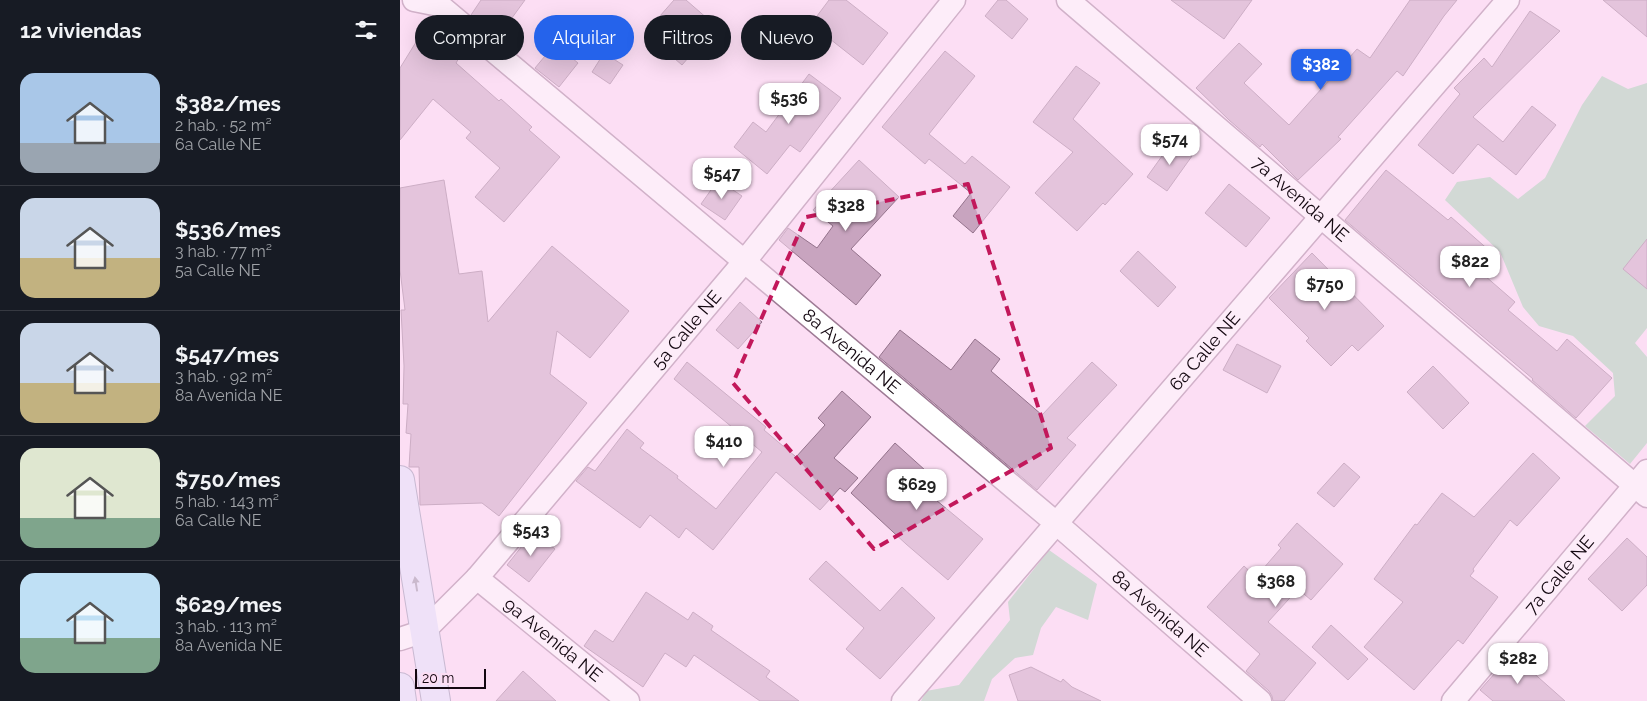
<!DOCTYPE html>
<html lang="es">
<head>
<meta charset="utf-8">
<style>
	body { margin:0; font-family:Raleway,sans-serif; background:#242831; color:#f1f3f6; height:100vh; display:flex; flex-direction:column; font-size:19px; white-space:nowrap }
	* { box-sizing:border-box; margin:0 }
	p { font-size:16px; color:#9ea1a6 }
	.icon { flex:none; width:28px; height:28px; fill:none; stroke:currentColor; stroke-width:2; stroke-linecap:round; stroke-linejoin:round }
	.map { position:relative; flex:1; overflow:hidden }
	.drawer { display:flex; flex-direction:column; background:#171b24; width:400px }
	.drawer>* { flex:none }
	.banner { position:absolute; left:15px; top:15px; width:475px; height:45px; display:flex; gap:10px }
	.scale { position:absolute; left:15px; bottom:12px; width:71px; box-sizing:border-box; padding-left:5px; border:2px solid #130710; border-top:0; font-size:14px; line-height:18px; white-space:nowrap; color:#130710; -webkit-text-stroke:4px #fcdef4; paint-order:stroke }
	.price { position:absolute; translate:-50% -42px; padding:0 11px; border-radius:10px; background:#fff; color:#222; font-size:16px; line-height:32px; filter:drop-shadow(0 1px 2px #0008) }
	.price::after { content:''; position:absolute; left:50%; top:30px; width:15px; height:11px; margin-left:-8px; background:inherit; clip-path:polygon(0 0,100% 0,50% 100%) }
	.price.on { background:#2563eb; color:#fff }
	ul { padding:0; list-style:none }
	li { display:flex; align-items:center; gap:15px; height:125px; padding:0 20px }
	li+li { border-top:1px solid #363941 }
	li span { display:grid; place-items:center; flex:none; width:140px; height:100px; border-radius:15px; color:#555 }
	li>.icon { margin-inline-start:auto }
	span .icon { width:60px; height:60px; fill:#fffc; stroke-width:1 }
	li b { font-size:21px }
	h2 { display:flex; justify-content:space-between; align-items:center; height:60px; padding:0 20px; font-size:21px }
	.chip { padding:0 18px; border-radius:22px; background:#171b24; box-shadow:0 5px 20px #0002; font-size:18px; line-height:45px }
	.chip.on { background:#2563eb; color:#fff }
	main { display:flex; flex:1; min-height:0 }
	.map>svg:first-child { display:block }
</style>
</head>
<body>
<main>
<section class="drawer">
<h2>12 viviendas<svg class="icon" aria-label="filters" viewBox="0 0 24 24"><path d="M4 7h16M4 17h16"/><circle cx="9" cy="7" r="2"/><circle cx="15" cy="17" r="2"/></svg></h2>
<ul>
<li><span style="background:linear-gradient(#a9c7e8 70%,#9aa5b1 0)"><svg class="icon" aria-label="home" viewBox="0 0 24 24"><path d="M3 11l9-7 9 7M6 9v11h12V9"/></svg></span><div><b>$382/mes</b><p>2 hab. · 52 m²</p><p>6a Calle NE</p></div></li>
<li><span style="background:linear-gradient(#c9d6e8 60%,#c2b280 0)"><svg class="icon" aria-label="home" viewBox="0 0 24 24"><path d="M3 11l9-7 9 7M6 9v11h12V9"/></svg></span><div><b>$536/mes</b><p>3 hab. · 77 m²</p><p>5a Calle NE</p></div></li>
<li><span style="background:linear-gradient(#c9d6e8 60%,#c2b280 0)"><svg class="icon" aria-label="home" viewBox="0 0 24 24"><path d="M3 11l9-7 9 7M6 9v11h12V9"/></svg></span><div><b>$547/mes</b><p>3 hab. · 92 m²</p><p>8a Avenida NE</p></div></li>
<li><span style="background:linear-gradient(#dfe7d0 70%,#7fa58c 0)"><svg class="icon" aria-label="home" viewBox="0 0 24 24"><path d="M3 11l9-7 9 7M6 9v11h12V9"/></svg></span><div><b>$750/mes</b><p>5 hab. · 143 m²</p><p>6a Calle NE</p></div></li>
<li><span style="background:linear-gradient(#bfe0f5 65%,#7fa58c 0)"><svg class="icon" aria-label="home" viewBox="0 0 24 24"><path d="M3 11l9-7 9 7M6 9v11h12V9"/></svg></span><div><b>$629/mes</b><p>3 hab. · 113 m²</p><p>8a Avenida NE</p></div></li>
</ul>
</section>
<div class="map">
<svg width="1247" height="701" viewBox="0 0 1247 701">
	<rect width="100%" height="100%" fill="#fcdef4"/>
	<path fill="#9fd2b0" d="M1202,76L1228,89L1247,83V328L1235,343L1247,357V443L1230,464L1185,426L1215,396L1213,373L1173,336L1139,326L1123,307L1100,252L1045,200L1057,182L1090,177L1118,199L1145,178L1182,105Z
		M649,550L697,584L688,620L656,607L641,628L633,655L615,658L592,679L584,701H521L526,691L559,685L610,620L608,602Z"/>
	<path fill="#c8a4bf" stroke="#94738c" d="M81,0H125L98,37L71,15Z
		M274,0H286L316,26L282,65L245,33Z
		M429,0H446L488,33L463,65L411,24Z
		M598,0H606L628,19L612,39L585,16Z
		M771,0H852L824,39Z
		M1010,0H1057L1044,16L1003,76L997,71L938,137L941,139L898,180L862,144L860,147L829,120L796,88L839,43L862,64L844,83L889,125L957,49L970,58Z
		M1203,0H1247V37Z
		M1130,11L1160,31L1073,117L1103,142L1132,106L1156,125L1116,175L1078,144L1053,174L1018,145L1060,94L1054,88L1084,58L1092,67Z
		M21,34L59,58L56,63L99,101L101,99L132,127L129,130L160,157L104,222L75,197L100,168L66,138L71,132L33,99L0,140V68Z
		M155,44L178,63L159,87L135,68Z
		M545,51L575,76L529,134L565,164L572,156L610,187L573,233L553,216L571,193L529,159L525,164L482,127Z
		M204,53L223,65L210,84L192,72Z
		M676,66L700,83L673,119L733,174L705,205L703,203L677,231L635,193L673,152L633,122Z
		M409,74L441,98L400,152L390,145L367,174L334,147L353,122L366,132Z
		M772,142L792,156L767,191L747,177Z
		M459,160L499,197L451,249L481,275L456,305L379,240L388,228L417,248L433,226L413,210Z
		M986,170L1048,220L1051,217L1091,252L1077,269L1115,302L1108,310L1157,351L1167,339L1212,378L1176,418L1132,380L1133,379L945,220Z
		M44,180L59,274L82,271L88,322L152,246L229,311L190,358L157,331L150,374L187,403L99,516L82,503L20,505L19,467H9L11,434L6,433L8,404H3L4,366L1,310H5L0,270V188Z
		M318,180L342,196L325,220L301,204Z
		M829,184L870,218L846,247L805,213Z
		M1247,239V289L1223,269Z
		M738,251L776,287L758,307L720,271Z
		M912,253L984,326L958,351L952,345L931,366L906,341L909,338L869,298Z
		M340,302L362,322L338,349L316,330Z
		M500,330L551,370L575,339L600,359L591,371L642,415L692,362L717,385L667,438L676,445L637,490L479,357Z
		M837,344L881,366L867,393L823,370Z
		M287,362L366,427L364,430L396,457L425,425L418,418L442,391L471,417L434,458L458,478L445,492L440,488L420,510L376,472L313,550L286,528L279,538L250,515L240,528L176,481L188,467L195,471L227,429L244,443L240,448L278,476L277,478L316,509L362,452L274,379Z
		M1033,366L1069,403L1043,429L1007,392Z
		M495,443L546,489L536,500L583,539L548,580L506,544L451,493Z
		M1133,453L1160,478L1117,526L1110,520L1073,569L1074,571L1070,576L1098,597L1063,644L1058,640L1014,690L964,647L1003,602L974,579L1015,524L1017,525L1042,493L1074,517Z
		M944,463L960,477L934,507L917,493Z
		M897,523L943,564L911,600L898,589L868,622L916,663L884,701H873L872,696L869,691L846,671L860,654L807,607L844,566L856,577L881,548L878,545Z
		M133,532L155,549L129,582L107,565Z
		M1227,538L1247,557V585L1222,611L1188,579Z
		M426,561L480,611L502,587L535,618L480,679L446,649L464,628L409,579Z
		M246,592L288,620L293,612L313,626L311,630L370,671L366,677L399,701H360L294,655L286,667L265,653L243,687L184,646L195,630L213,642Z
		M931,625L968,659L948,680L912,647Z
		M1112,654L1165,701H1093L1080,690Z
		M631,667L661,682L663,679L672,687L701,701H618L609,675Z
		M123,671L156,701H96Z"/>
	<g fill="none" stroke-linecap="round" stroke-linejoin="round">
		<defs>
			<g id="street">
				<path id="s1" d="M14,0L39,5L656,523L860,701"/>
				<path id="s2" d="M668,0L1247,496"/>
				<path id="s3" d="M77,578L228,701"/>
				<path id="s4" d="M0,639L24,631L77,578L344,262L554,0"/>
				<path id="s5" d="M503,701L1108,0"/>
				<path id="s6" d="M1053,701L1247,471"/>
			</g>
			<path id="primary" d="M0,480L36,701
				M0,687L2,701"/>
		</defs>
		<use href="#street" stroke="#9e7b95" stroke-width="25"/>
		<use href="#primary" stroke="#8b8ca8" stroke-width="30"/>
		<use href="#street" stroke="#fff" stroke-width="22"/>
		<use href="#primary" stroke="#e0e5fc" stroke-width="28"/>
	</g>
	<defs><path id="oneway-solid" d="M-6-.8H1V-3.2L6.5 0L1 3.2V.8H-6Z" transform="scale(1.25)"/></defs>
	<use fill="#8e8c9e" href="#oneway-solid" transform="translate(16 584) rotate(-99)"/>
	<path d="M0 0H1247V701H0ZM568,184L651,448L474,549L333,383L406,217Z" fill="#fcdef4" fill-opacity=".55" fill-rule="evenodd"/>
	<path fill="none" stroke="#c2185b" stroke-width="4" stroke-dasharray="10 6" stroke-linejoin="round" d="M568,184L651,448L474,549L333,383L406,217Z"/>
	<g text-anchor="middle" stroke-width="5" stroke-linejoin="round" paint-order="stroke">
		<g font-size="18" fill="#130710" stroke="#fcdef4">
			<text dy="6" stroke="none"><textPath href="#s2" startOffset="306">7a Avenida NE</textPath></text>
			<text dy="6" stroke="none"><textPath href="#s4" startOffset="425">5a Calle NE</textPath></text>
			<text dy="6" stroke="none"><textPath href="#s5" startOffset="462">6a Calle NE</textPath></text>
			<text dy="6" stroke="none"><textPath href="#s1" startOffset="564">8a Avenida NE</textPath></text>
			<text dy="6" stroke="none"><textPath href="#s6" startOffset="165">7a Calle NE</textPath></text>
			<text dy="6" stroke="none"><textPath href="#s1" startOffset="969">8a Avenida NE</textPath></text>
			<text dy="6" stroke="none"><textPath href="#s3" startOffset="98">9a Avenida NE</textPath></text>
		</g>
	</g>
</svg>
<div class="scale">20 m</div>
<b class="price on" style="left:921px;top:91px">$382</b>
<b class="price" style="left:389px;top:125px">$536</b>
<b class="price" style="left:770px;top:166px">$574</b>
<b class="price" style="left:322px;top:200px">$547</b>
<b class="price" style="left:446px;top:232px">$328</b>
<b class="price" style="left:1070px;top:288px">$822</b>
<b class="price" style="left:925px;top:311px">$750</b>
<b class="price" style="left:324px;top:468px">$410</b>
<b class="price" style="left:517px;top:511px">$629</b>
<b class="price" style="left:131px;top:557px">$543</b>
<b class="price" style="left:876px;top:608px">$368</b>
<b class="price" style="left:1118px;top:685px">$282</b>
<div class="banner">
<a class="chip">Comprar</a>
<a class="chip on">Alquilar</a>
<a class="chip">Filtros</a>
<a class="chip">Nuevo</a>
</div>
</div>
</main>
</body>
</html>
